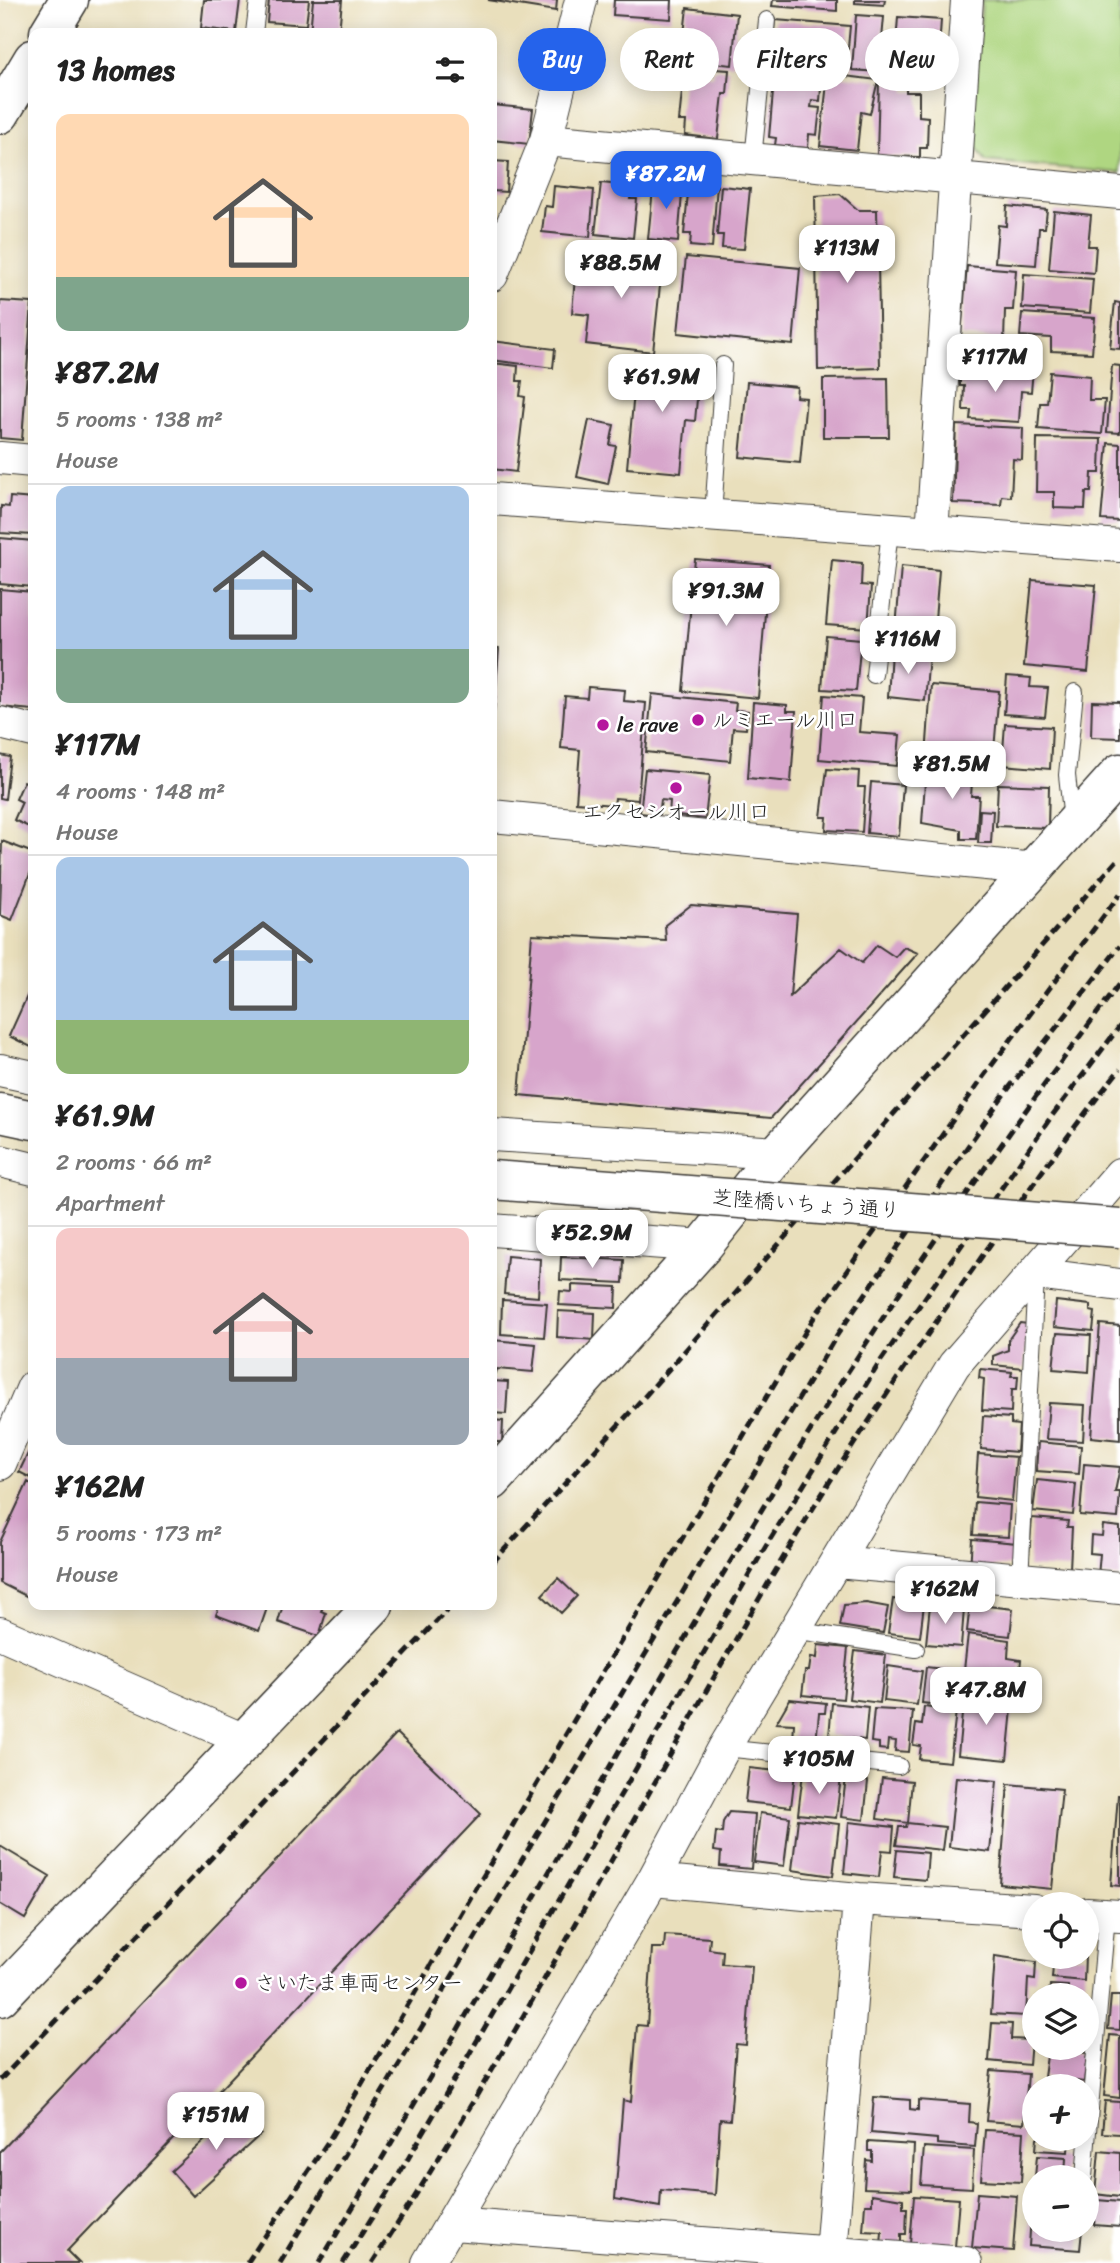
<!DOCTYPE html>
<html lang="en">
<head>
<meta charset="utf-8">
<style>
	body { margin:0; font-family:Sriracha,"Klee One",sans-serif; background:#f6f6f6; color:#222; height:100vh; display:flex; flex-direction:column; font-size:26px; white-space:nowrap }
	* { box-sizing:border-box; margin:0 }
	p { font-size:23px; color:#767676 }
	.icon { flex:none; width:38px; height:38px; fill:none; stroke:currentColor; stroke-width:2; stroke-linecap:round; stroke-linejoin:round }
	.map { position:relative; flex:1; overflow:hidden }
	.details { position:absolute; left:28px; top:28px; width:469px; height:1582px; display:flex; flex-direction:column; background:#fff; border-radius:14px; box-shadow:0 4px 18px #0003 }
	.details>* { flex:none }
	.guide { position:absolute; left:518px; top:28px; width:497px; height:63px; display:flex; gap:14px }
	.controls { position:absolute; left:1022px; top:1892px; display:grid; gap:14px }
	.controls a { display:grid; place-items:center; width:77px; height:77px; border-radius:50%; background:#fff; box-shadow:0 4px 18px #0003; font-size:35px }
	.price { position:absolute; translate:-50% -60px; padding:0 16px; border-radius:14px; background:#fff; color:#222; font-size:23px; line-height:46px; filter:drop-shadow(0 2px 4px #0008) }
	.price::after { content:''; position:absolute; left:50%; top:42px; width:21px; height:16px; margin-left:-10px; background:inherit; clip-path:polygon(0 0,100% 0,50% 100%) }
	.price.active { background:#2563eb; color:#fff }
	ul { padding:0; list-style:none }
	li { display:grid; align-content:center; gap:14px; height:371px; padding:0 28px }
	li+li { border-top:2px solid #e0e0e0 }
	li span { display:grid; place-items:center; height:217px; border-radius:14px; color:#555 }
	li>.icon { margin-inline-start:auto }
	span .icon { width:126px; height:126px; fill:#fffc; stroke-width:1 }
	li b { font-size:30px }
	h2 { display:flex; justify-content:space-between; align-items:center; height:84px; padding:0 28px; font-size:30px }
	.pill { padding:0 24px; border-radius:32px; background:#fff; box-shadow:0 4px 18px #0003; font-size:24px; line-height:63px }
	.pill.active { background:#2563eb; color:#fff }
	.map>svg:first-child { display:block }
</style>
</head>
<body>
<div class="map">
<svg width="1120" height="2263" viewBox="0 0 1120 2263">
	<rect width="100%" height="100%" fill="#fff"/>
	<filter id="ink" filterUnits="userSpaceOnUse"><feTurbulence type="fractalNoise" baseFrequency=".0143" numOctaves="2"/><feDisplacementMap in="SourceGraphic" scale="14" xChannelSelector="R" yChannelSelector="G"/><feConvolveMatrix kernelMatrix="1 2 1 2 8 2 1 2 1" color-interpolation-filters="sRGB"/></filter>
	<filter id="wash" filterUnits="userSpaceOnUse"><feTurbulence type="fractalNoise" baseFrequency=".00686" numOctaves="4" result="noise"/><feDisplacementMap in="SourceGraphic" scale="28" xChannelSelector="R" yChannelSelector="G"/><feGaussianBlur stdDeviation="1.57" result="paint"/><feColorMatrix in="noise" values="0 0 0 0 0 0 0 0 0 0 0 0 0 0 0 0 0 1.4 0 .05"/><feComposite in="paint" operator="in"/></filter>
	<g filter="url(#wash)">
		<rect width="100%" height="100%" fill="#e9dfbc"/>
		<path fill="#afd681" stroke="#66794e" stroke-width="2" d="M982,0H1120V173L986,161L972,141Z"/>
		<g id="blocks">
			<path fill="#d7a5cb" d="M204,0H240L236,32L201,28Z
				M269,0H309L306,25L267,22Z
				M313,0H342L339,33H310Z
				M488,0H557L556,11Z
				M614,0H672L671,19L613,15Z
				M773,0H837V11L772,6Z
				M855,0H885L884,5L855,3Z
				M687,8L737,14L732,65L681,60Z
				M856,15L884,17L879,72L852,70Z
				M898,17L941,20L937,80L919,79V73L894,71Z
				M775,20L850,26L846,69L771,62Z
				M714,69L729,70L727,94H723L718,139L685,135L686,121H679L683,82L689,83L690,73L713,76Z
				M775,70L822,74L820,101L812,100L811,107L820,108L817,135L809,134L808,148L775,145L776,138L769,137Z
				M828,74L878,80L870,114L861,112L857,150L820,146Z
				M879,82L906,83V92H919V116L928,117L927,148H920V157L877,156Z
				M492,105L533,109L529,144L492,140Z
				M492,161L508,162L506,192L492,191Z
				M654,179L683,182L678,242L648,239Z
				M601,183L632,186L630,199H637L633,238L595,234Z
				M689,183L717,185L712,248L690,246L691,234H684Z
				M554,186L594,190L590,237L542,232L545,206L552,207Z
				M721,186L750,189L744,249L722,248L723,235H717Z
				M840,194L858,210H877L880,368L818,370L815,196Z
				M1007,206L1047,210L1045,228H1039L1036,265L995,262L998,225L1006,226Z
				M1054,211L1091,215L1088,246H1096L1094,273L1049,269Z
				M596,250L663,257L653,352L586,344L589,315L572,313L575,277L592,280Z
				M686,257L800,268L793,345L678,333Z
				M967,266L1016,270L1013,310H1005L1004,340L961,336Z
				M1024,274L1093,279L1090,313L1022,308Z
				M0,301L32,303L22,440L0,438Z
				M1115,302L1120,303V349L1110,348Z
				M1022,313L1095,318L1092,353L1051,351V338L1020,336Z
				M492,341L555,349L553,368L492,360Z
				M637,359L700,366L695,421L686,420L681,473L627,468Z
				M492,363L518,366L517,381H522L520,396L525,397L516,472L492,469Z
				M1112,365L1120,366V433L1107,432Z
				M1020,369H1033L1031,392L1021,391L1019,422L970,419L971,410H963L964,386H960V379L970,370L1019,374Z
				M1050,372L1090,376L1089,400H1105L1102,434L1038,429L1040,403H1047Z
				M888,378L889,437H823V379Z
				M747,382L797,387L796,397L806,398L800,463L740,457Z
				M589,420L614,425L610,445L616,446L608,484L577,477Z
				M956,425L1023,428L1022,460L1013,459L1011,497L1002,496L1001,505L953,503Z
				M1037,438L1101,439L1100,473H1092L1091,492H1086L1085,509L1054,508V492H1036Z
				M1108,443L1120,444V521L1101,520Z
				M10,497L33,499V535L0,533L1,506L9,507Z
				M0,538L33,541V587L0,584Z
				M695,559L769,565L758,698L683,691Z
				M832,560L862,563L861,585L871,586L868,628L826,625Z
				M901,566L939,570L934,632L896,629Z
				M1032,580L1096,585L1088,672L1024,666Z
				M0,589L33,592V710L0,707Z
				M826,636L861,639L856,691L822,689Z
				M492,648L499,649L494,713H492Z
				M891,652L929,656L925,701L888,697Z
				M1007,676L1031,678L1030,687L1048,688L1045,717L1004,714Z
				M931,685L999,691L993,762L926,757Z
				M588,687L625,690L624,701L646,703L638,800L615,798L614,805L576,802L580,750L561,748L565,696L587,698Z
				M652,694L736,703L735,710L748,711L746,729L733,728L730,761L646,752Z
				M824,695L862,698L859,732L900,735L897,766L819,759Z
				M1092,701L1120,702V738L1091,737Z
				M753,702L787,705V711H796L791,782L748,778Z
				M1005,724L1052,727L1050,769L1002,765Z
				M0,755L10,757L5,799L0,798Z
				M933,765L973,768L971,796H979L976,839H961V830L922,823L925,783L931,784Z
				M645,769L710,775L705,819L669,815L670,801L661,800L659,815L640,813Z
				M827,769L859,771L858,787H865L862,832L826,830L827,817H821Z
				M33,777V829L14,820L22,802L16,799L24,781L30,784Z
				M871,782L903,785L899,836L867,833Z
				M998,784L1049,786L1048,828L996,826Z
				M980,810L993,811L991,843H978Z
				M2,841L33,853V866L12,920L0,915Z
				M691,905L797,914L790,996L841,948L862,963L877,945L895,957L904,947L918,953L771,1118L519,1095L532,934L666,941L665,925Z
				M33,983V1048L9,1036Z
				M507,1256L540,1259L538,1297L504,1294Z
				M561,1257L624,1260L623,1283L560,1280Z
				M572,1285L617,1287L616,1308L559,1305L560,1291L572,1292Z
				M502,1300L547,1303L544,1337L501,1334Z
				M1056,1301L1090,1305V1311L1095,1312L1093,1331L1054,1327Z
				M558,1311L595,1313L594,1340L557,1337Z
				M1020,1323L1028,1324L1024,1368L993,1365V1356L1008,1350V1340Z
				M1100,1324L1120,1326V1440L1091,1437Z
				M1057,1333L1091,1335L1089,1372L1053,1369Z
				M492,1340L536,1344L533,1372L497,1369L496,1373H492Z
				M980,1369L1012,1372L1011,1376H1018L1017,1389H1012L1011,1412L982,1410L984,1379L979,1378Z
				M492,1381L508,1382L506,1414L492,1413Z
				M1049,1403L1085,1405L1083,1441L1046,1439Z
				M983,1416L1011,1418V1424L1019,1425L1017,1452L981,1449Z
				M492,1420L503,1421L502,1442H492Z
				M1038,1442L1081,1446L1079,1474L1036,1471Z
				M33,1443V1479L19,1472Z
				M978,1454L1016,1457L1012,1501L975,1497Z
				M1084,1464L1120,1467L1115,1492H1120L1118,1518L1080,1515Z
				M1037,1480L1076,1484L1073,1515L1033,1511Z
				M28,1482L33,1485V1586L28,1597L0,1583V1542Z
				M975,1502L1010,1505L1008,1537L973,1535Z
				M1032,1518L1068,1521L1067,1527H1072L1070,1569L1028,1567Z
				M1103,1525L1120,1527V1577L1098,1576L1100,1554L1090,1553L1091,1535L1102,1536Z
				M972,1539L1017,1543L1015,1565L970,1569Z
				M558,1578L577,1596L561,1613L542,1595Z
				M893,1599L924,1604L920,1637L888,1633Z
				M866,1603L888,1607L883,1633L840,1626L844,1605Z
				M970,1604L1013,1609L1010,1636L967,1631Z
				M263,1605L267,1608L259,1631L216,1615L219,1607L213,1606Z
				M283,1605H324L321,1611L326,1613L319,1636L278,1622Z
				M930,1605L964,1609L961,1647L926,1644Z
				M968,1634L1009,1640L1008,1658L1021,1660L1018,1687L1005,1685L1004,1693L962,1688Z
				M818,1645L848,1648L843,1699L802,1695L805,1671H809L811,1657L817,1658Z
				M855,1651L886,1655L880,1703L849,1699Z
				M888,1666L922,1671L917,1705L884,1701Z
				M926,1667L960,1671L956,1707L922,1703Z
				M964,1694L1013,1699L1007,1760L958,1755Z
				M790,1699L826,1703L825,1713H819L816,1743L793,1741L794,1724L776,1723Z
				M832,1703L868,1707L865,1740L829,1736Z
				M924,1707L956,1711L950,1762L919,1759L921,1746L913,1745L916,1724L922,1725Z
				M874,1709L913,1711L909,1752L895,1751L896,1741L888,1740L887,1750L879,1749V1743L871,1742Z
				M397,1733L481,1814L67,2251L79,2263H0V2152Z
				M749,1768L795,1773L791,1807L745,1802Z
				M803,1773L841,1777L836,1818L798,1814Z
				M956,1777L997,1781L990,1852L949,1847Z
				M846,1778L868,1781L864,1820L841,1817Z
				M882,1778L912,1781L908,1823L877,1819Z
				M1008,1784L1062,1789L1052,1889L1000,1884Z
				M1118,1795H1120V1886L1111,1885Z
				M729,1812L755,1814L751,1869L720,1866L721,1852L714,1851L716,1832L722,1833L723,1822Z
				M760,1813L790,1817L784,1866L754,1862Z
				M798,1819L839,1824L833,1876L792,1870Z
				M849,1822L894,1827L892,1851L882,1850L879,1877L844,1873Z
				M907,1823L945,1827L942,1850L896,1845L899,1827H906Z
				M0,1846L50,1876L25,1919L0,1904Z
				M897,1850L928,1853L926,1880L894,1877Z
				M665,1935L710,1938L709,1949L723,1951L722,1964L752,1966L746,2045L736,2044L730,2120L720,2119L715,2195L661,2190L660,2207L615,2199L623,2100L631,2102L637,2025L647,2026L652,1948H664Z
				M995,1956L1036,1962L1035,1980L1028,1979L1026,2016L991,2014Z
				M1054,1956H1085L1084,1981L1052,1978Z
				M1050,1985L1068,1986V1995H1049Z
				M1111,1996H1120V2030L1108,2029Z
				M992,2023L1012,2024L1011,2039L1031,2040L1029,2065L989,2061Z
				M1110,2035L1120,2036V2098L1104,2096Z
				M1048,2049L1087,2053L1084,2082L1044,2077Z
				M991,2071L1028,2074L1024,2124L986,2121Z
				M1042,2081L1072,2084V2086H1042Z
				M874,2097L910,2100V2109L918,2110V2100L970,2104L969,2122L977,2123L975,2147L937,2144V2139L871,2133Z
				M1105,2101L1120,2102V2134L1102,2133Z
				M239,2109L261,2134L193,2196L171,2171Z
				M985,2130L1024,2132L1021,2182L981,2180Z
				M1037,2138H1069L1068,2152L1036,2150Z
				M868,2142L914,2145L912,2190L864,2188L866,2160L872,2161V2151H868Z
				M924,2147L974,2150L972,2188L921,2185Z
				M1099,2151L1120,2153V2197L1095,2194Z
				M1037,2156L1066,2158L1065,2177H1035Z
				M977,2193L1017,2196L1013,2251L972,2248Z
				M872,2194L903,2199V2208H907L906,2234H901V2246L881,2245L882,2232L863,2231L865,2204H872Z
				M914,2196L959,2199L955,2247L910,2244Z
				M1097,2200L1120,2202V2227L1094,2225Z
				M1032,2201L1034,2230H1082L1080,2250L1029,2246Z"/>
		</g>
	</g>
	<g filter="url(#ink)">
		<use href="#blocks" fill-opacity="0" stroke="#3b3934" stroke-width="2"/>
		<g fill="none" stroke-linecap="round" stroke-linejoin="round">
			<defs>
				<path id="service" d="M254,33L258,0
					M753,159L767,20
					M944,354L1029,355
					M713,516L723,365
					M874,675L890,530
					M1072,821L1067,775L1075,692
					M1020,1579L1036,1277
					M793,1630L916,1649
					M724,1748L899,1766
					M1084,2177L1107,1915"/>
				<path id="minor" d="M546,140L1120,193
					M492,275L546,140L581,0
					M0,458L33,461
					M492,499L1120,546
					M932,533L967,0
					M0,723L33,731
					M492,816L1036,869
					M0,1070L33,1077
					M492,1135L778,1153
					M0,1161L33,1169
					M492,1230L703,1246
					M1036,1274L1120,1285
					M0,1464L33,1387
					M837,1562L1120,1588
					M0,1633L244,1740
					M653,1880L859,1899L1034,1910
					M1087,1914L1120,1916
					M453,2224L966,2263
					M831,2254L859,1899
					M428,2263L653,1880L724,1748L954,1365L1120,1174"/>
				<path id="tertiary" d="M49,33L69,0
					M0,114L33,59
					M0,1113L33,1120
					M492,1481L703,1246L778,1153L1120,773
					M0,1997L374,1605"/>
			</defs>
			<use href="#service" stroke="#3b3934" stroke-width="18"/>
			<use href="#minor" stroke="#3b3934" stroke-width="34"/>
			<use href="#tertiary" stroke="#3b3934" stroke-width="41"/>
			<use href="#service" stroke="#fff" stroke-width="16"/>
			<use href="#minor" stroke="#fff" stroke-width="32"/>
			<use href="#tertiary" stroke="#fff" stroke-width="38"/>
			<path stroke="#1c1c1c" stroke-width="5" stroke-dasharray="10 5" stroke-linecap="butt" d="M492,1563L645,1396L1120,857
				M0,2080L452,1605
				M247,2263L329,2140L583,1705L813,1319L983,1077L1120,894
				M280,2263L837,1335L1002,1097L1120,946
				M319,2263C467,2021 603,1772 750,1529C863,1341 987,1158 1120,983
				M343,2263L395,2181L769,1541L880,1362L1051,1117L1120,1026
				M372,2263C523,2034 646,1789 786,1553C844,1455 908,1362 973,1269C1021,1201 1068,1133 1120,1069"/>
			<defs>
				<path id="tertiary-bridge" d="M492,1180L1120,1228"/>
			</defs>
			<use href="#tertiary-bridge" stroke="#3b3934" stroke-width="41" stroke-linecap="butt"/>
			<use href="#tertiary-bridge" stroke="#fff" stroke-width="38"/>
		</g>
	</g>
	<g fill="#b5179e" stroke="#fff" stroke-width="2.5">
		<circle cx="698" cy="720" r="7"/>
		<circle cx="603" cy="725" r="7"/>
		<circle cx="676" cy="788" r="7"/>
		<circle cx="241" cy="1983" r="7"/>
	</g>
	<g text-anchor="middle" stroke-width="5" stroke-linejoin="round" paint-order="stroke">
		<g font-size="21" fill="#1c1c1c" stroke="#fff" text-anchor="start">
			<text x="712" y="727">ルミエール川口</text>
			<text x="617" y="732">le rave</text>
			<text x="676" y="819" text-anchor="middle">エクセシオール川口</text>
			<text x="255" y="1990">さいたま車両センター</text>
		</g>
		<g font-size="21" fill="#1c1c1c" stroke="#fff">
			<text transform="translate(806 1204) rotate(4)" y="7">芝陸橋いちょう通り</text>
		</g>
	</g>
</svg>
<div class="controls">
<a><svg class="icon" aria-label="locate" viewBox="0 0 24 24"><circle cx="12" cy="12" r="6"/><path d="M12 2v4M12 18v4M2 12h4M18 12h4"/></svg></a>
<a><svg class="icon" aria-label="layers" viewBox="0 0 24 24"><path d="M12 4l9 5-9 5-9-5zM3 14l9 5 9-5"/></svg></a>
<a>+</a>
<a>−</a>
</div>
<b class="price active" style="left:666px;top:211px">¥87.2M</b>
<b class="price" style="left:847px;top:285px">¥113M</b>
<b class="price" style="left:621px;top:300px">¥88.5M</b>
<b class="price" style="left:995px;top:394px">¥117M</b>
<b class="price" style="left:662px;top:414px">¥61.9M</b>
<b class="price" style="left:726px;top:628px">¥91.3M</b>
<b class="price" style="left:908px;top:676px">¥116M</b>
<b class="price" style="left:952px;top:801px">¥81.5M</b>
<b class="price" style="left:592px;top:1270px">¥52.9M</b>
<b class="price" style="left:945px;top:1626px">¥162M</b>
<b class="price" style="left:986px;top:1727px">¥47.8M</b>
<b class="price" style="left:819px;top:1796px">¥105M</b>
<b class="price" style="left:216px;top:2152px">¥151M</b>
<div class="guide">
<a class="pill active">Buy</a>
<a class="pill">Rent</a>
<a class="pill">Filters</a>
<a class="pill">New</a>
</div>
<section class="details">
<h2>13 homes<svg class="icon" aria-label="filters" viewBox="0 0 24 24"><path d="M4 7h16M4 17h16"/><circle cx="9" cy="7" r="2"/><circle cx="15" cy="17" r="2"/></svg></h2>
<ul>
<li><span style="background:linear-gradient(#ffd9b3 75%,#7fa58c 0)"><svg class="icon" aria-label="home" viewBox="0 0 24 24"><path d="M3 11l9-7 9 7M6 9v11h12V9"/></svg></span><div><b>¥87.2M</b><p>5 rooms · 138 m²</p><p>House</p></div></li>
<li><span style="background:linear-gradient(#a9c7e8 75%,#7fa58c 0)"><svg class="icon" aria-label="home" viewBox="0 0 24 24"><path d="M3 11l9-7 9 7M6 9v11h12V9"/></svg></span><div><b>¥117M</b><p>4 rooms · 148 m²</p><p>House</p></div></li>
<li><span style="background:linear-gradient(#a9c7e8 75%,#8fb573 0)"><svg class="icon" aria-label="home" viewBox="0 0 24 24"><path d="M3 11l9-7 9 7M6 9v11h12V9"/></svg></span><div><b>¥61.9M</b><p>2 rooms · 66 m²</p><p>Apartment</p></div></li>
<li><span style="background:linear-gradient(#f6c9c9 60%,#9aa5b1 0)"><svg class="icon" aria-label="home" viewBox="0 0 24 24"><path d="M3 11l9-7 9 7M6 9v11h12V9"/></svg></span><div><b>¥162M</b><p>5 rooms · 173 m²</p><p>House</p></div></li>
</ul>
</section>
</div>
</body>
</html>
